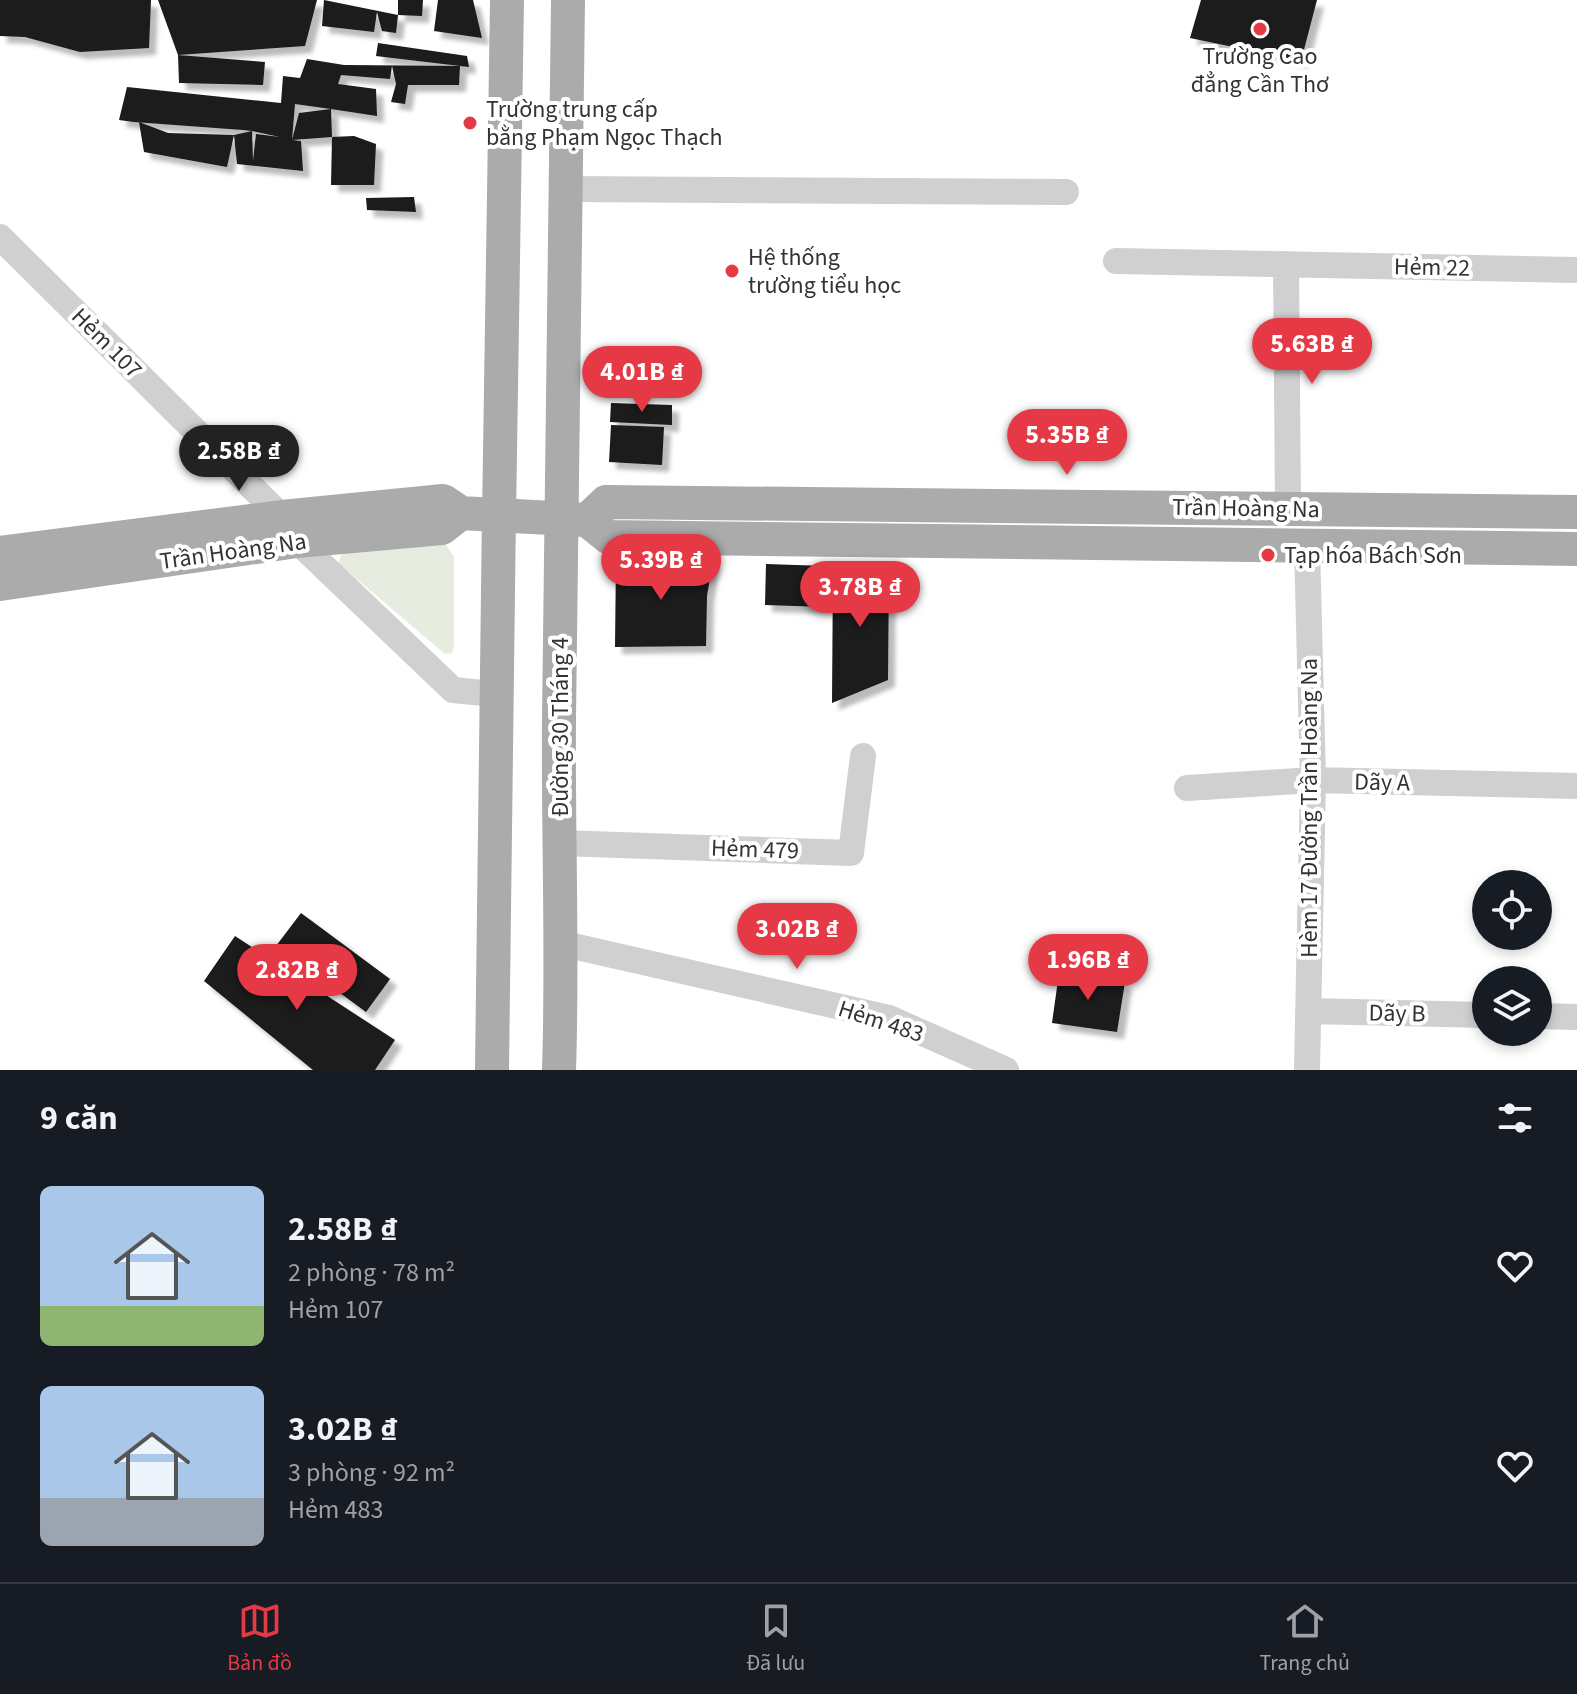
<!DOCTYPE html>
<html lang="vi">
<head>
<meta charset="utf-8">
<style>
	body { margin:0; font-family:"Source Sans 3",sans-serif; background:#20242c; color:#f1f3f6; height:100vh; display:flex; flex-direction:column; font-size:30px; white-space:nowrap }
	* { box-sizing:border-box; margin:0 }
	p { font-size:26px; color:#9ea1a6 }
	.icon { flex:none; width:44px; height:44px; fill:none; stroke:currentColor; stroke-width:2; stroke-linecap:round; stroke-linejoin:round }
	.map { position:relative; height:1070px; overflow:hidden }
	.drawer { display:flex; flex-direction:column; background:#171b24; flex:1 }
	.drawer>* { flex:none }
	.buttons { position:absolute; left:1472px; top:870px; display:grid; gap:16px }
	.buttons a { display:grid; place-items:center; width:80px; height:80px; border-radius:50%; background:#171b24; box-shadow:0 4px 12px #0003; font-size:40px }
	.price { position:absolute; translate:-50% -68px; padding:0 18px; border-radius:28px; background:#e63946; color:#fff; font-size:26px; line-height:52px; filter:drop-shadow(0 2px 4px #0008) }
	.price::after { content:''; position:absolute; left:50%; top:48px; width:24px; height:18px; margin-left:-12px; background:inherit; clip-path:polygon(0 0,100% 0,50% 100%) }
	.price.active { background:#222; color:#fff }
	ul { padding:0; list-style:none }
	li { display:flex; align-items:center; gap:24px; height:200px; padding:0 40px }
	li span { display:grid; place-items:center; flex:none; width:224px; height:160px; border-radius:12px; color:#555 }
	li>.icon { margin-inline-start:auto }
	span .icon { width:96px; height:96px; fill:#fffc; stroke-width:1 }
	li b { font-size:34px }
	h2 { display:flex; justify-content:space-between; align-items:center; height:96px; padding:0 40px; font-size:34px }
	.dock { display:flex; justify-content:space-around; align-items:center; height:112px; border-top:2px solid #363941; background:#171b24; font-size:22px; color:#9ea1a6 }
	.dock a { display:grid; justify-items:center; gap:4px }
	.dock .active { color:#e63946 }
	.map>svg:first-child { display:block }
</style>
</head>
<body>
<div class="map">
<svg width="1577" height="1070" viewBox="0 0 1577 1070">
	<defs>
		<filter id="shadow"><feDropShadow dx="7" dy="7" stdDeviation="2" flood-color="#0004"/></filter>
	</defs>
	<rect width="100%" height="100%" fill="#fff"/>
	<path fill="#e6ecdf" d="M445,543L454,557V646L452,653L445,654L338,563L344,550Z"/>
	<path fill="#1a1a1a" fill-rule="evenodd" filter="url(#shadow)" d="M0,0H151L149,48L80,52L25,37L0,36Z
		M158,0H317L305,46L178,55L265,62L263,85L179,83L178,55Z
		M324,0L398,15L396,33L382,31L377,12L374,32L322,26Z
		M398,0H423L422,16L398,15Z
		M438,0H473L482,38L434,31Z
		M1201,0H1317L1301,61L1190,38Z
		M378,43L467,56L469,67L460,66L459,85H408L405,104L391,102L396,84L392,66L390,79L341,75L338,84L376,89L377,116L331,109L332,137L292,140L301,141L303,171L237,164L234,135L227,167L144,152L139,122L168,133L234,135L252,131L253,161L256,134L280,137L252,131L243,130L134,122L119,120L127,87L281,103L283,76L300,78L307,59L344,65L460,66L376,56ZM295,104L331,109L299,113L292,140Z
		M354,136L376,144L374,185H331L332,137Z
		M414,197L416,212L367,210L366,198Z
		M611,403L672,405V425L610,422Z
		M611,425L664,427L662,465L609,462Z
		M616,558L713,560L707,596L706,646L615,647Z
		M766,564L826,566L825,607L765,605Z
		M833,566H889L888,680L832,703Z
		M301,913L390,979L366,1012L276,946Z
		M235,936L395,1040L375,1070H313L204,981Z
		M1059,973L1125,982L1117,1032L1052,1023Z"/>
	<g fill="none" stroke-linecap="round" stroke-linejoin="round">
		<path stroke="#d0d0d0" stroke-width="26" d="M566,189L1066,192
			M0,237L282,517
			M1116,261L1577,270
			M1286,264L1288,508
			M297,541L453,690L494,694
			M1307,546L1313,780L1307,1070
			M1187,788L1313,780L1577,786
			M561,843L851,853L863,756
			M564,944L889,1018L1006,1070
			M1308,1011L1486,1015
			M1538,1016L1577,1017"/>
		<path stroke="#ababab" stroke-width="34" d="M587,520L606,502L1577,512
			M0,553L282,517L443,501L461,513L587,520L608,537L1577,549
			M0,584L297,541L442,528L461,513
			M492,1070C494,713 503,357 507,0
			M559,1070C563,953 558,837 559,719C560,480 565,240 568,0"/>
	</g>
	<g fill="#e63946" stroke="#fff" stroke-width="3">
		<circle cx="1260" cy="29" r="8"/>
		<circle cx="470" cy="123" r="8"/>
		<circle cx="732" cy="271" r="8"/>
		<circle cx="1268" cy="555" r="8"/>
	</g>
	<g text-anchor="middle" stroke-width="8" stroke-linejoin="round" paint-order="stroke">
		<g font-size="24" fill="#333" stroke="#fff" text-anchor="start">
			<text x="1260" y="64" text-anchor="middle">Trường Cao<tspan x="1260" dy="28">đẳng Cần Thơ</tspan></text>
			<text x="486" y="117">Trường trung cấp<tspan x="486" dy="28">bằng Phạm Ngọc Thạch</tspan></text>
			<text x="748" y="265">Hệ thống<tspan x="748" dy="28">trường tiểu học</tspan></text>
			<text x="1284" y="563">Tạp hóa Bách Sơn</text>
		</g>
		<g font-size="24" fill="#333" stroke="#fff">
			<text transform="translate(1432 267) rotate(1)" y="8">Hẻm 22</text>
			<text transform="translate(107 343) rotate(45)" y="8">Hẻm 107</text>
			<text transform="translate(1246 508) rotate(1)" y="8">Trần Hoàng Na</text>
			<text transform="translate(233 551) rotate(-8)" y="8">Trần Hoàng Na</text>
			<text transform="translate(560 727) rotate(-90)" y="8">Đường 30 Tháng 4</text>
			<text transform="translate(1382 782) rotate(1)" y="8">Dãy A</text>
			<text transform="translate(1309 808) rotate(-90)" y="8">Hèm 17 Đường Trần Hoàng Na</text>
			<text transform="translate(755 849) rotate(2)" y="8">Hẻm 479</text>
			<text transform="translate(1397 1013) rotate(1)" y="8">Dãy B</text>
			<text transform="translate(881 1021) rotate(18)" y="8">Hẻm 483</text>
		</g>
	</g>
</svg>
<div class="buttons">
<a><svg class="icon" aria-label="locate" viewBox="0 0 24 24"><circle cx="12" cy="12" r="6"/><path d="M12 2v4M12 18v4M2 12h4M18 12h4"/></svg></a>
<a><svg class="icon" aria-label="layers" viewBox="0 0 24 24"><path d="M12 4l9 5-9 5-9-5zM3 14l9 5 9-5"/></svg></a>
</div>
<b class="price" style="left:1312px;top:386px">5.63B ₫</b>
<b class="price" style="left:642px;top:414px">4.01B ₫</b>
<b class="price" style="left:1067px;top:477px">5.35B ₫</b>
<b class="price active" style="left:239px;top:493px">2.58B ₫</b>
<b class="price" style="left:661px;top:602px">5.39B ₫</b>
<b class="price" style="left:860px;top:629px">3.78B ₫</b>
<b class="price" style="left:797px;top:971px">3.02B ₫</b>
<b class="price" style="left:1088px;top:1002px">1.96B ₫</b>
<b class="price" style="left:297px;top:1012px">2.82B ₫</b>
</div>
<section class="drawer">
<h2>9 căn<svg class="icon" aria-label="filters" viewBox="0 0 24 24"><path d="M4 7h16M4 17h16"/><circle cx="9" cy="7" r="2"/><circle cx="15" cy="17" r="2"/></svg></h2>
<ul>
<li><span style="background:linear-gradient(#a9c7e8 75%,#8fb573 0)"><svg class="icon" aria-label="home" viewBox="0 0 24 24"><path d="M3 11l9-7 9 7M6 9v11h12V9"/></svg></span><div><b>2.58B ₫</b><p>2 phòng · 78 m²</p><p>Hẻm 107</p></div><svg class="icon" aria-label="heart" viewBox="0 0 24 24"><path d="M12 20l-8-8c-3-5 5-10 8-4 3-6 11-1 8 4z"/></svg></li>
<li><span style="background:linear-gradient(#a9c7e8 70%,#9aa5b1 0)"><svg class="icon" aria-label="home" viewBox="0 0 24 24"><path d="M3 11l9-7 9 7M6 9v11h12V9"/></svg></span><div><b>3.02B ₫</b><p>3 phòng · 92 m²</p><p>Hẻm 483</p></div><svg class="icon" aria-label="heart" viewBox="0 0 24 24"><path d="M12 20l-8-8c-3-5 5-10 8-4 3-6 11-1 8 4z"/></svg></li>
</ul>
</section>
<nav class="dock">
<a class="active"><svg class="icon" aria-label="map" viewBox="0 0 24 24"><path d="M3 6l6-2 6 2 6-2v14l-6 2-6-2-6 2zM9 4v14M15 6v14"/></svg>Bản đồ</a>
<a><svg class="icon" aria-label="saved" viewBox="0 0 24 24"><path d="M7 4h10v16l-5-4-5 4z"/></svg>Đã lưu</a>
<a><svg class="icon" aria-label="home" viewBox="0 0 24 24"><path d="M3 11l9-7 9 7M6 9v11h12V9"/></svg>Trang chủ</a>
</nav>
</body>
</html>
